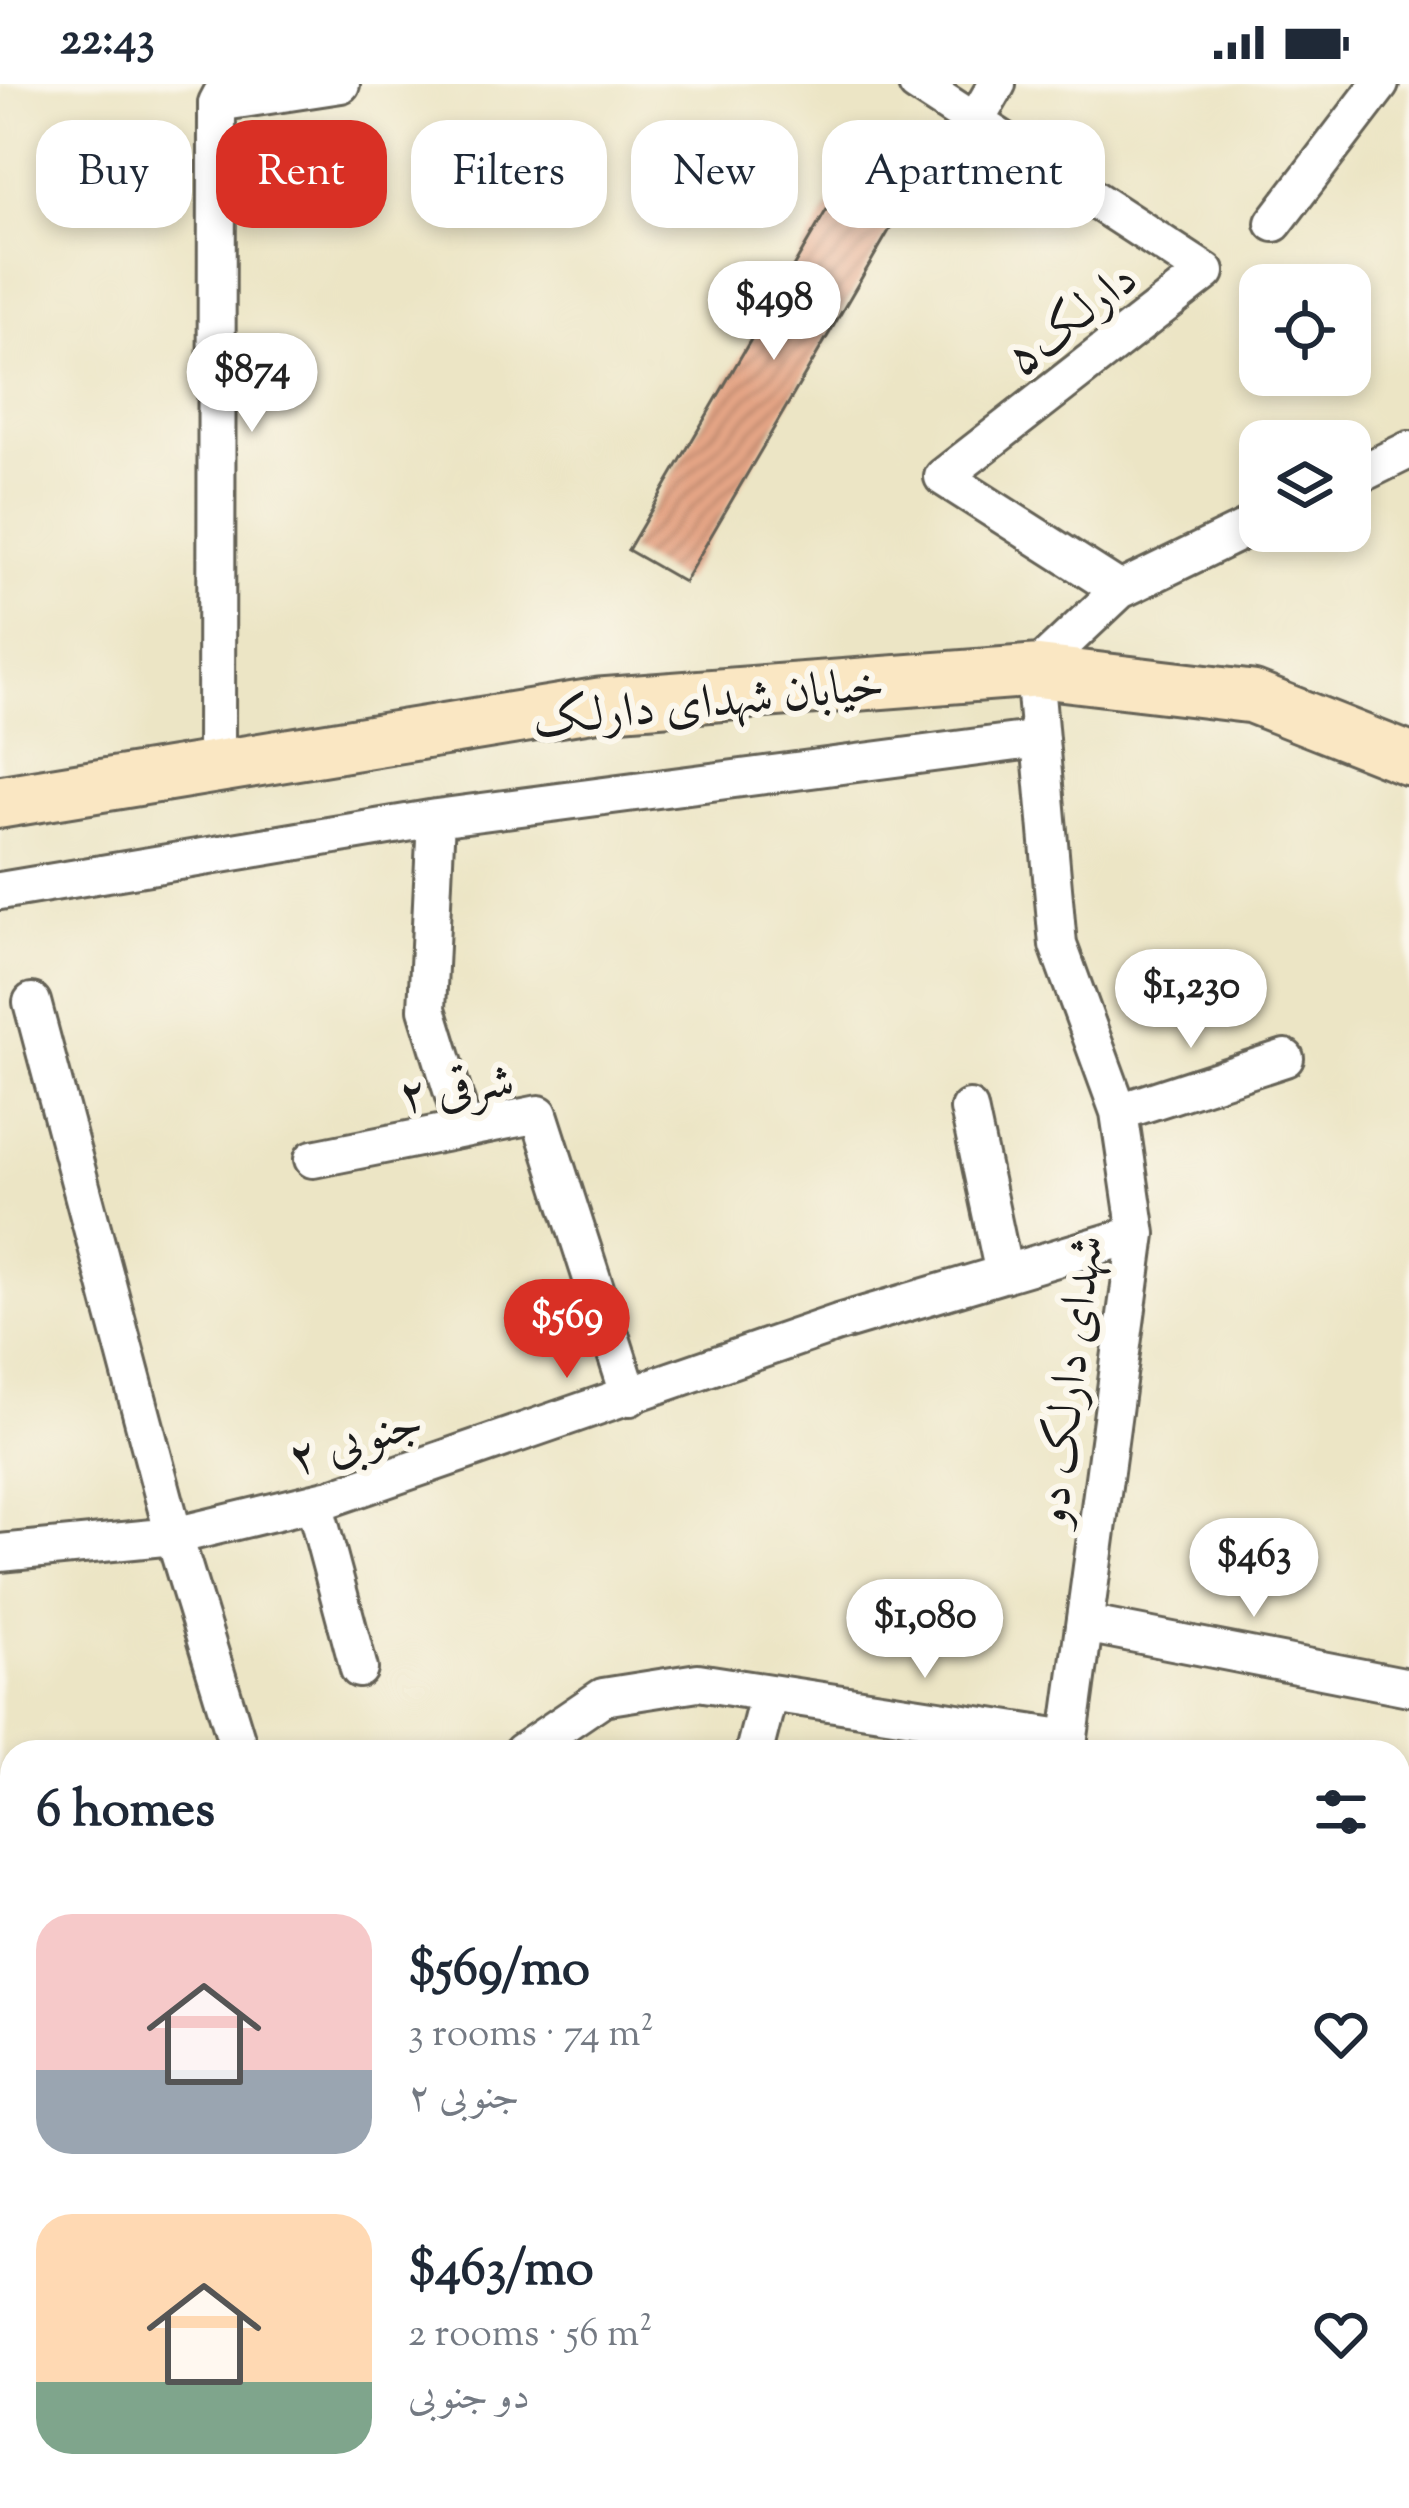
<!DOCTYPE html>
<html lang="en">
<head>
<meta charset="utf-8">
<style>
	body { margin:0; font-family:"Sorts Mill Goudy",Amiri,serif; background:#f2f2f3; color:#1f2937; height:100vh; display:flex; flex-direction:column; font-size:45px; white-space:nowrap }
	* { box-sizing:border-box; margin:0 }
	p { font-size:39px; color:#747a83 }
	.icon { flex:none; width:66px; height:66px; fill:none; stroke:currentColor; stroke-width:2; stroke-linecap:round; stroke-linejoin:round }
	.map { position:relative; flex:1; overflow:hidden }
	.panel { position:absolute; left:0px; top:1656px; width:1410px; height:768px; display:flex; flex-direction:column; background:#fff; border-radius:36px 36px 0 0; box-shadow:0 6px 18px #0003 }
	.panel>* { flex:none }
	.top-card { position:absolute; left:36px; top:36px; width:1338px; height:108px; display:flex; gap:24px }
	.buttons { position:absolute; left:1239px; top:180px; display:grid; gap:24px }
	.buttons a { display:grid; place-items:center; width:132px; height:132px; border-radius:24px; background:#fff; box-shadow:0 6px 18px #0003; font-size:60px }
	.price { position:absolute; translate:-50% -102px; padding:0 27px; border-radius:42px; background:#fff; color:#222; font-size:39px; line-height:78px; filter:drop-shadow(0 3px 6px #0008) }
	.price::after { content:''; position:absolute; left:50%; top:72px; width:36px; height:27px; margin-left:-18px; background:inherit; clip-path:polygon(0 0,100% 0,50% 100%) }
	.price.active { background:#d93025; color:#fff }
	ul { padding:0; list-style:none }
	li { display:flex; align-items:center; gap:36px; height:300px; padding:0 36px }
	li span { display:grid; place-items:center; flex:none; width:336px; height:240px; border-radius:36px; color:#555 }
	li>.icon { margin-inline-start:auto }
	span .icon { width:144px; height:144px; fill:#fffc; stroke-width:1 }
	li b { font-size:51px }
	h2 { display:flex; justify-content:space-between; align-items:center; height:144px; padding:0 36px; font-size:51px }
	.tag { padding:0 42px; border-radius:36px; background:#fff; box-shadow:0 6px 18px #0003; font-size:42px; line-height:108px }
	.tag.active { background:#d93025; color:#fff }
	.status { display:flex; justify-content:space-between; align-items:center; height:84px; padding:0 60px; background:#fff; direction:ltr }
	.status svg { height:33px; fill:currentColor }
	.map>svg:first-child { display:block }
</style>
</head>
<body>
<div class="status"><b>22:43</b><svg viewBox="0 0 49 12"><path d="M0 12V9h3v3zM5 12V6h3v6zM10 12V3h3v9zM15 12V0h3v12zM26 1h20v11H26zM47 4h2v5h-2z"/></svg></div>
<div class="map">
<svg width="1409" height="2424" viewBox="0 0 1409 2424">
	<defs>
		<pattern id="building-hatch" width="6" height="6" patternUnits="userSpaceOnUse" patternTransform="scale(3)"><rect width="6" height="6" fill="#e4a485"/><path d="M-1 1l2-2M0 6l6-6M5 7l2-2" fill="none" stroke="#b8856c"/></pattern>
	</defs>
	<rect width="100%" height="100%" fill="#fbf7ec"/>
	<filter id="ink" filterUnits="userSpaceOnUse"><feTurbulence type="fractalNoise" baseFrequency=".00833" numOctaves="2"/><feDisplacementMap in="SourceGraphic" scale="24" xChannelSelector="R" yChannelSelector="G"/><feConvolveMatrix kernelMatrix="1 2 1 2 8 2 1 2 1" color-interpolation-filters="sRGB"/></filter>
	<filter id="wash" filterUnits="userSpaceOnUse"><feTurbulence type="fractalNoise" baseFrequency=".004" numOctaves="4" result="noise"/><feDisplacementMap in="SourceGraphic" scale="48" xChannelSelector="R" yChannelSelector="G"/><feGaussianBlur stdDeviation="2.7" result="paint"/><feColorMatrix in="noise" values="0 0 0 0 0 0 0 0 0 0 0 0 0 0 0 0 0 1.4 0 .05"/><feComposite in="paint" operator="in"/></filter>
	<g filter="url(#wash)">
		<rect width="100%" height="100%" fill="#ece5c5"/>
		<g id="blocks">
			<path fill="url(#building-hatch)" d="M865,60L921,92L684,498L628,466Z"/>
		</g>
	</g>
	<g filter="url(#ink)">
		<use href="#blocks" fill-opacity="0" stroke="#656257" stroke-width="3"/>
		<g fill="none" stroke-linecap="round" stroke-linejoin="round">
			<defs>
				<path id="minor" d="M917,0L1206,188L943,393L1120,506
					M217,19L341,0
					M976,36L997,0
					M1274,139L1380,0
					M1350,395L1409,366
					M216,683L217,19L227,0
					M436,734L427,925L464,1045
					M0,807L436,734L1040,655
					M32,918L174,1452L240,1668
					M969,1025L1004,1190
					M1119,1028L1285,974
					M313,1075L539,1030L630,1313
					M314,1418L359,1585
					M0,1469L174,1452L331,1414L838,1239L1137,1150
					M1085,1540L1409,1603
					M522,1668L603,1613L698,1598L1069,1655
					M754,1668L769,1609
					M1067,1668L1137,1150L1119,1028L1058,861L1034,587L1120,506L1260,438
					M0,1824L12,1851
					M1398,1967L1409,1969
					M0,2182L12,2175
					M630,2412L650,2424
					M240,2424L249,2412
					M872,2424L875,2412"/>
				<path id="secondary" d="M0,718L600,620L1034,587L1252,613L1409,675"/>
			</defs>
			<use href="#minor" stroke="#656257" stroke-width="42"/>
			<use href="#secondary" stroke="#656257" stroke-width="57"/>
			<use href="#minor" stroke="#fff" stroke-width="36"/>
			<use href="#secondary" stroke="#fae7c3" stroke-width="51"/>
		</g>
	</g>
	<g text-anchor="middle" stroke-width="12" stroke-linejoin="round" paint-order="stroke">
		<g font-size="48" fill="#1c1c1c" stroke="#fbf7ec">
			<text transform="translate(1070 233) rotate(-38)" y="17">دارلک۵</text>
			<text transform="translate(708 616) rotate(-6)" y="17">خیابان شهدای دارلک</text>
			<text transform="translate(456 1002) rotate(-8)" y="17">۲ شرقی</text>
			<text transform="translate(1067 1296) rotate(-83)" y="17">شهدای دارلک دو</text>
			<text transform="translate(355 1354) rotate(-17)" y="17">۲ جنوبی</text>
		</g>
	</g>
</svg>
<div class="buttons">
<a><svg class="icon" aria-label="locate" viewBox="0 0 24 24"><circle cx="12" cy="12" r="6"/><path d="M12 2v4M12 18v4M2 12h4M18 12h4"/></svg></a>
<a><svg class="icon" aria-label="layers" viewBox="0 0 24 24"><path d="M12 4l9 5-9 5-9-5zM3 14l9 5 9-5"/></svg></a>
</div>
<b class="price" style="left:774px;top:279px">$498</b>
<b class="price" style="left:252px;top:351px">$874</b>
<b class="price" style="left:1191px;top:967px">$1,230</b>
<b class="price active" style="left:567px;top:1297px">$569</b>
<b class="price" style="left:1254px;top:1536px">$463</b>
<b class="price" style="left:925px;top:1597px">$1,080</b>
<div class="top-card">
<a class="tag">Buy</a>
<a class="tag active">Rent</a>
<a class="tag">Filters</a>
<a class="tag">New</a>
<a class="tag">Apartment</a>
</div>
<section class="panel">
<h2>6 homes<svg class="icon" aria-label="filters" viewBox="0 0 24 24"><path d="M4 7h16M4 17h16"/><circle cx="9" cy="7" r="2"/><circle cx="15" cy="17" r="2"/></svg></h2>
<ul>
<li><span style="background:linear-gradient(#f6c9c9 65%,#9aa5b1 0)"><svg class="icon" aria-label="home" viewBox="0 0 24 24"><path d="M3 11l9-7 9 7M6 9v11h12V9"/></svg></span><div><b>$569/mo</b><p>3 rooms · 74 m²</p><p>۲ جنوبی</p></div><svg class="icon" aria-label="heart" viewBox="0 0 24 24"><path d="M12 20l-8-8c-3-5 5-10 8-4 3-6 11-1 8 4z"/></svg></li>
<li><span style="background:linear-gradient(#ffd9b3 70%,#7fa58c 0)"><svg class="icon" aria-label="home" viewBox="0 0 24 24"><path d="M3 11l9-7 9 7M6 9v11h12V9"/></svg></span><div><b>$463/mo</b><p>2 rooms · 56 m²</p><p>دو جنوبی</p></div><svg class="icon" aria-label="heart" viewBox="0 0 24 24"><path d="M12 20l-8-8c-3-5 5-10 8-4 3-6 11-1 8 4z"/></svg></li>
</ul>
</section>
</div>
</body>
</html>
